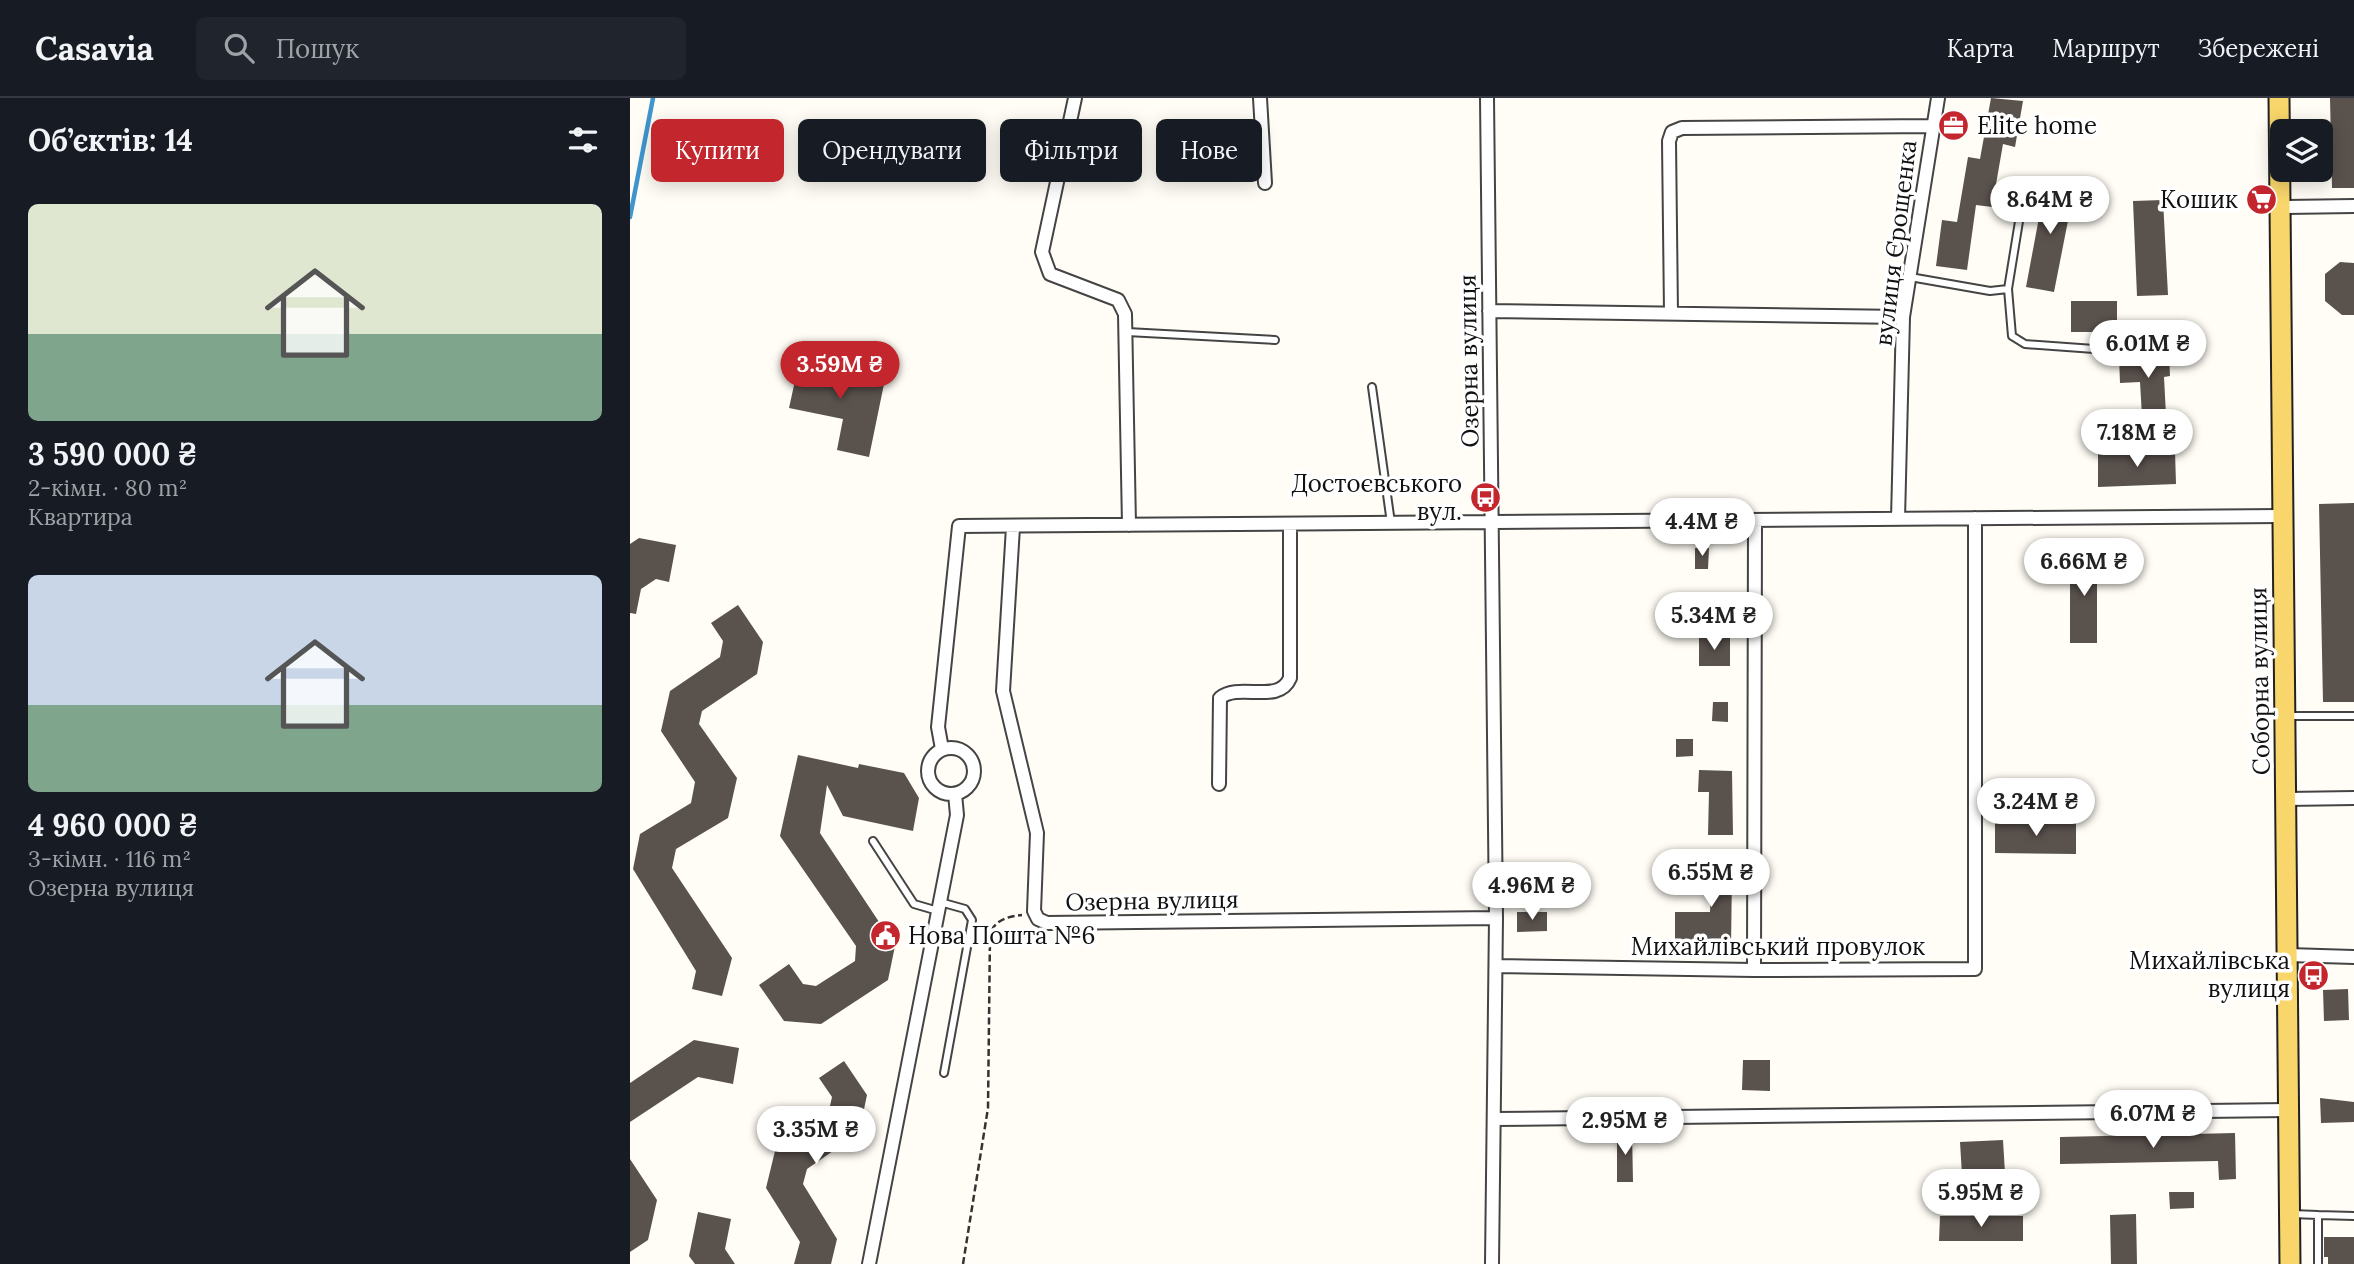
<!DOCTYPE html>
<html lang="uk">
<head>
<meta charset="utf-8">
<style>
	body { margin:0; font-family:Lora,serif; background:#20242c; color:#f1f3f6; height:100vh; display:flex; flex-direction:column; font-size:26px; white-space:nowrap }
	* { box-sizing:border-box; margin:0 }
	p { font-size:23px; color:#9ea1a6 }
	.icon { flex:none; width:38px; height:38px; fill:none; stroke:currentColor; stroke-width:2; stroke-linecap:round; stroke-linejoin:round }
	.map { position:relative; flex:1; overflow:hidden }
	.sheet { display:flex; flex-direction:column; background:#171b24; width:630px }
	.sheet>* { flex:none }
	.banner { position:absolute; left:21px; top:21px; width:665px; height:63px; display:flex; gap:14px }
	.controls { position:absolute; left:1640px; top:21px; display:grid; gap:14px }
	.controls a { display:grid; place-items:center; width:63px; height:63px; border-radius:10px; background:#171b24; box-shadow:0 4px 18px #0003; font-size:35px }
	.price { position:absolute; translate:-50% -60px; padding:0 16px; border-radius:24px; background:#fff; color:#222; font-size:23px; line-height:46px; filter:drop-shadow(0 2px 4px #0008) }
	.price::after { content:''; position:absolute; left:50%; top:42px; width:21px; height:16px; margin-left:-10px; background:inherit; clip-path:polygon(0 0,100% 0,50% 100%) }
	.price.on { background:#c4262e; color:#fff }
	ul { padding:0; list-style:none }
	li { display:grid; align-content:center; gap:14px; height:371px; padding:0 28px }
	li span { display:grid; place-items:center; height:217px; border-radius:10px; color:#555 }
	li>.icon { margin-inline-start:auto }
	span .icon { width:126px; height:126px; fill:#fffc; stroke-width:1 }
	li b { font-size:30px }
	h2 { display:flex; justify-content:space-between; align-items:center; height:84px; padding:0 28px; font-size:30px }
	.pill { padding:0 24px; border-radius:10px; background:#171b24; box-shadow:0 4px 18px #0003; font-size:24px; line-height:63px }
	.pill.on { background:#c4262e; color:#fff }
	header { display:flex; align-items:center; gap:42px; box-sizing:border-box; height:98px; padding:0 35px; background:#171b24; border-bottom:2px solid #363941 }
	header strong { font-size:33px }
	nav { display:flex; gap:38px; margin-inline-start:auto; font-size:24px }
	.search { width:490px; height:63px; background:#20242c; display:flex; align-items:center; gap:18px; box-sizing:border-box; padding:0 24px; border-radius:10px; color:#9ea1a6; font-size:26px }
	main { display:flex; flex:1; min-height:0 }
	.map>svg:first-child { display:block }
</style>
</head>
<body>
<header>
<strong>Casavia</strong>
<div class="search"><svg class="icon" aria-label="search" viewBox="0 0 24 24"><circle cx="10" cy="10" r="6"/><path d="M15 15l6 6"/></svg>Пошук</div>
<nav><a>Карта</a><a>Маршрут</a><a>Збережені</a></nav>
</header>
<main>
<section class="sheet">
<h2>Об’єктів: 14<svg class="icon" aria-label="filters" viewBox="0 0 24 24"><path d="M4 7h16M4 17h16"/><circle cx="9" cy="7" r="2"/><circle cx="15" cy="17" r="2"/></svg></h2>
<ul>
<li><span style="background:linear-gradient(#dfe7d0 60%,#7fa58c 0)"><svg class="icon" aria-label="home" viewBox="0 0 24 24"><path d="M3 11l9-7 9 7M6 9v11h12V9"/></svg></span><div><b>3 590 000 ₴</b><p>2-кімн. · 80 m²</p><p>Квартира</p></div></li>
<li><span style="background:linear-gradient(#c9d6e8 60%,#7fa58c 0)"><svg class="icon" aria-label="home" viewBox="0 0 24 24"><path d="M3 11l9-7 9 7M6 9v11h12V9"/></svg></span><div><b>4 960 000 ₴</b><p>3-кімн. · 116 m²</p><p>Озерна вулиця</p></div></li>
</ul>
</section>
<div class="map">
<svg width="1724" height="1166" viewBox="0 0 1724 1166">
	<rect width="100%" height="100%" fill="#fffdf5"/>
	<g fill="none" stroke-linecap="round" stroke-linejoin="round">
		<path stroke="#3f96cf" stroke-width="4.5" d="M0,119L23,0"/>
	</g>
	<path fill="#5a524d" d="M1361,0L1393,3L1385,49L1373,46L1362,109L1346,107L1337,172L1306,168L1312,122L1327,124L1338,59L1350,61Z
		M1700,0H1724V90H1702Z
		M1416,82L1445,87L1424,194L1396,189Z
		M1533,102L1538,197L1507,198L1503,103Z
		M1710,164L1724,165V217H1712L1695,203V176Z
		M1441,203H1487V234H1441Z
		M1539,256L1540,278L1534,279L1536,317L1512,318L1510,284L1490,285L1489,258Z
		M170,260L235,274L234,282L254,286L239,359L207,352L213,321L159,310Z
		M1545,353L1546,386L1468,389V355Z
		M1724,405V604H1693L1689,406Z
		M9,440L46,447L39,484L26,481L11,491L6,516L0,515V446Z
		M1065,450H1079L1078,471H1065Z
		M1440,456H1467V545H1440Z
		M108,507L133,544L127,576L72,613L69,626L107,680L98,720L46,751L42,770L102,860L92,898L62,891L66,873L3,771L10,736L61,705L65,684L31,633L40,593L90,559L93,543L81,525Z
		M1069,540H1100V568H1069Z
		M1083,604H1098V624L1082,623Z
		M1046,641H1063V658L1046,659Z
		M168,657L228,670L229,666L274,675L289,700L283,733L213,718L197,687L190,735L265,848L258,882L191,926L154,923L129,887L159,866L173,886L186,888L225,863L226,848L150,738Z
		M1069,672L1102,673L1103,737H1078L1079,694H1068Z
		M1365,724L1446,725V756L1365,755Z
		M1075,759L1107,760V775H1102L1101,849H1080V844H1045V814H1080L1082,774L1074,773Z
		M887,814H917V833L887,834Z
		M1718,891L1719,922L1694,923L1693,892Z
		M64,942L109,950L103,986L68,979L0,1024V985Z
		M1113,962H1140V993L1112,992Z
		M214,963L237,997L229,1035L177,1071L173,1086L207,1141L201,1166H164L170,1144L136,1090L145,1053L198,1017L202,999L189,980Z
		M1690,1000L1724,1004V1024L1691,1025Z
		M1002,1033L1003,1084H987V1034Z
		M1605,1035L1606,1081L1589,1082L1588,1063L1430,1066V1039Z
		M1373,1042L1375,1075L1332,1077L1330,1044Z
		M0,1061L27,1102L18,1142L0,1154Z
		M1539,1094H1564V1110L1540,1111Z
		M68,1114L101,1121L95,1151L105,1166H65L59,1158Z
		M1506,1116L1507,1166H1481L1480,1117Z
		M1310,1118H1393V1143H1309Z
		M1694,1139H1724V1166H1698V1159H1694Z"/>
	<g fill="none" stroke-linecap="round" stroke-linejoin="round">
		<defs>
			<path id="lane" d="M1280,179L1360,193L1378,191L1392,105
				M1378,191L1382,238L1395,246L1478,252
				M497,234L645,242
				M742,289L761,425
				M1657,618H1724
				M243,743L284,806L308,813
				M310,804L335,811L342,822L314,975
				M1662,1116L1688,1117V1166
				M1688,1117L1724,1118"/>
			<path id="street" d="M445,0L412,154L420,176L488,202L495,216L499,427
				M630,0L635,85
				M857,0L866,820L862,1166
				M1650,109L1724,108
				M859,213L1273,219
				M1041,215L1039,43L1042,34L1052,30L1303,28
				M1268,421L1273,219L1308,0
				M383,429L373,593L407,735L404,813L408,821L417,825L866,820
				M298 673a23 23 0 1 1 46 0a23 23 0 1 1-46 0Z
				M312,651L308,629L329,428L1651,418
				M589,686L590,600C609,584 649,607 660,580V426
				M1657,701L1724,700
				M1658,857L1724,859
				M866,868L1124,872L1345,871V420
				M1124,872L1125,424
				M865,1021L1660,1012
				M239,1166L327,717L325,696"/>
			<path id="primary" d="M1649,0L1660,1166"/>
		</defs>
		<use href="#lane" stroke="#444" stroke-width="10"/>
		<use href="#street" stroke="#444" stroke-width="16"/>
		<use href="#primary" stroke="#222" stroke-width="23"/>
		<path stroke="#333" stroke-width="2.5" stroke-dasharray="7 3.5" stroke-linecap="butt" d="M333,1166L358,1010L360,837C363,823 378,818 392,817"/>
		<use href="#lane" stroke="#fff" stroke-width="6"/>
		<use href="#street" stroke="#fff" stroke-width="12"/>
		<use href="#primary" stroke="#f9d66b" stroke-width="19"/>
	</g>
	<defs>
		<symbol id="office-disc" viewBox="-11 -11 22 22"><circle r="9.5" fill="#c4262e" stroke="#fff"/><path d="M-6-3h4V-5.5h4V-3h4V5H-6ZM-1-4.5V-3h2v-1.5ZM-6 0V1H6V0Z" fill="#fff"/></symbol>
		<symbol id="supermarket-disc" viewBox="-11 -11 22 22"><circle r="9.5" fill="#c4262e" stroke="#fff"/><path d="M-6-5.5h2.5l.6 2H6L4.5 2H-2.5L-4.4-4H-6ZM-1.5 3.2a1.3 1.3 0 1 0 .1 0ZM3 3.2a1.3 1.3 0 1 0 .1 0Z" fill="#fff"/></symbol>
		<symbol id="bus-disc" viewBox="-11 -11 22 22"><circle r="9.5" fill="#c4262e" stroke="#fff"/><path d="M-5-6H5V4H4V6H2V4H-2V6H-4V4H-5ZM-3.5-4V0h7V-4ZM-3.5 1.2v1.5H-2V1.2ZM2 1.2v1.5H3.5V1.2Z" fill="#fff"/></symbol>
		<symbol id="civic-disc" viewBox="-11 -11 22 22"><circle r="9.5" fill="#c4262e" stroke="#fff"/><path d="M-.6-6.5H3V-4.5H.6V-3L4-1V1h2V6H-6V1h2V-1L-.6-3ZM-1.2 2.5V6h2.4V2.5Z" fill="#fff"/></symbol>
	</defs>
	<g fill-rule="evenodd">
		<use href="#office-disc" x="1306" y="10" width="35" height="35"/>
		<use href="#supermarket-disc" x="1614" y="84" width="35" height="35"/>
		<use href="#bus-disc" x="838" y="382" width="35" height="35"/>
		<use href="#civic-disc" x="238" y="820" width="35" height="35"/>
		<use href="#bus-disc" x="1666" y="860" width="35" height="35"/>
	</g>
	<g text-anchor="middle" stroke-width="7" stroke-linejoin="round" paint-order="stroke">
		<g font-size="24" fill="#111" stroke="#fff" text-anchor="end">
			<text x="1347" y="36" text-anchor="start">Elite home</text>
			<text x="1608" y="110">Кошик</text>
			<text x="832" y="394">Достоєвського<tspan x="832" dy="28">вул.</tspan></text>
			<text x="278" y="846" text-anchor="start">Нова Пошта №6</text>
			<text x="1660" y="871">Михайлівська<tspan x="1660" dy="28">вулиця</tspan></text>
		</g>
		<g font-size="24" fill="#111" stroke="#fff">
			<text transform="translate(1266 145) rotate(-83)" y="8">вулиця Єрощенка</text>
			<text transform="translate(839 263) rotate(-91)" y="8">Озерна вулиця</text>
			<text transform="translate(1630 583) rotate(-91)" y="8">Соборна вулиця</text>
			<text transform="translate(522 803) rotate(-1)" y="8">Озерна вулиця</text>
			<text x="1148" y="857">Михайлівський провулок</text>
		</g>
	</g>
</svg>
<div class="controls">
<a><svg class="icon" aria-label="layers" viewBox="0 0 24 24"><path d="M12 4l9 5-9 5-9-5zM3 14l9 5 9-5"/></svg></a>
</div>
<b class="price" style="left:1420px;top:138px">8.64M ₴</b>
<b class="price" style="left:1518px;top:282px">6.01M ₴</b>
<b class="price on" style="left:210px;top:303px">3.59M ₴</b>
<b class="price" style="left:1507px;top:371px">7.18M ₴</b>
<b class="price" style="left:1072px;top:460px">4.4M ₴</b>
<b class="price" style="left:1454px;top:500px">6.66M ₴</b>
<b class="price" style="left:1084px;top:554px">5.34M ₴</b>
<b class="price" style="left:1406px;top:740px">3.24M ₴</b>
<b class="price" style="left:1081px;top:811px">6.55M ₴</b>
<b class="price" style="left:902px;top:824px">4.96M ₴</b>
<b class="price" style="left:1523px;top:1052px">6.07M ₴</b>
<b class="price" style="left:995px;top:1059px">2.95M ₴</b>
<b class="price" style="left:186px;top:1068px">3.35M ₴</b>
<b class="price" style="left:1351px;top:1131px">5.95M ₴</b>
<div class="banner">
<a class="pill on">Купити</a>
<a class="pill">Орендувати</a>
<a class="pill">Фільтри</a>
<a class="pill">Нове</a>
</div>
</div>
</main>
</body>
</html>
